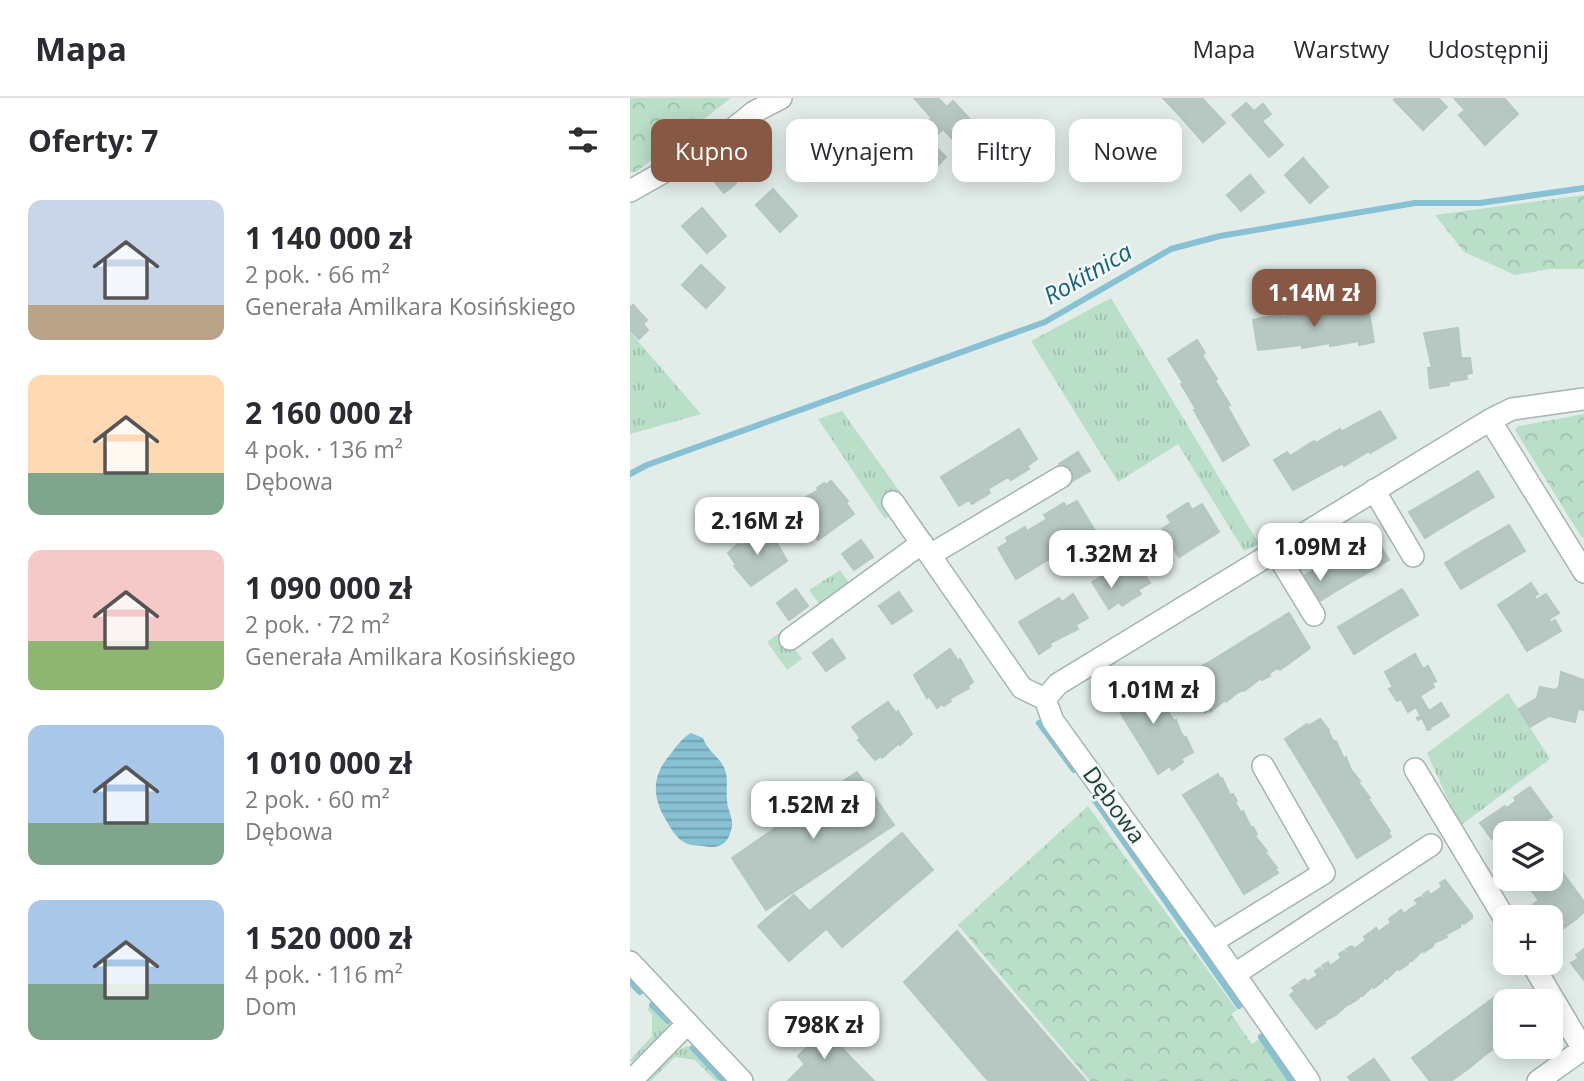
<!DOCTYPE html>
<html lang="pl">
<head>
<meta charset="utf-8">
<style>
	body { margin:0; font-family:"Open Sans",sans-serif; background:#f7f7f7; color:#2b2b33; height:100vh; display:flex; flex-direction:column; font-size:26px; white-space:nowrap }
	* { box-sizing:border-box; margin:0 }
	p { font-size:23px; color:#7c7c81 }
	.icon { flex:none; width:38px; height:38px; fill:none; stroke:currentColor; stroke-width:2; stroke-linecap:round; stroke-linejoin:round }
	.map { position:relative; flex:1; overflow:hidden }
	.sheet { display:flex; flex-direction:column; background:#fff; width:630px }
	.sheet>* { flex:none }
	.banner { position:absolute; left:21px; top:21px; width:665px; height:63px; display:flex; gap:14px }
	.buttons { position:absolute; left:863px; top:723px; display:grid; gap:14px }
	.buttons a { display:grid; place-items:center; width:70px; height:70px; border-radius:14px; background:#fff; box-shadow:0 4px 18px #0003; font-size:35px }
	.price { position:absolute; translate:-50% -60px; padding:0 16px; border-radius:14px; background:#fff; color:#222; font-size:23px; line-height:46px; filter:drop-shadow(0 2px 4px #0008) }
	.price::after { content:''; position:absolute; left:50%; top:42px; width:21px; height:16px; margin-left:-10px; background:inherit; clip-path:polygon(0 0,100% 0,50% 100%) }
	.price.selected { background:#875843; color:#fff }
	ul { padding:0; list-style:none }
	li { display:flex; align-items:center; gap:21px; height:175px; padding:0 28px }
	li span { display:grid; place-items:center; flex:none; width:196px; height:140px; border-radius:14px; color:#555 }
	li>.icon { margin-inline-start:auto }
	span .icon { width:84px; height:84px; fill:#fffc; stroke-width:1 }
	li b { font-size:30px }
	h2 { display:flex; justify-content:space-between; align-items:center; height:84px; padding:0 28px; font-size:30px }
	.pill { padding:0 24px; border-radius:14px; background:#fff; box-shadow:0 4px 18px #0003; font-size:24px; line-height:63px }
	.pill.selected { background:#875843; color:#fff }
	header { display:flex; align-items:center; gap:42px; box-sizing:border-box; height:98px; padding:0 35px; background:#fff; border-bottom:2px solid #e1e1e2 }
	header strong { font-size:33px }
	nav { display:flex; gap:38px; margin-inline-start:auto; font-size:24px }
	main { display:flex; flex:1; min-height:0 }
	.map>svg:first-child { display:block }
</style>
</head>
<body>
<header>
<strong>Mapa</strong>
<nav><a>Mapa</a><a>Warstwy</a><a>Udostępnij</a></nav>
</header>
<main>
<section class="sheet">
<h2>Oferty: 7<svg class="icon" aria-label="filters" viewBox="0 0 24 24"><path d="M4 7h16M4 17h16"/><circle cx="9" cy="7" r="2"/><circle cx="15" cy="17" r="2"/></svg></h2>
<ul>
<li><span style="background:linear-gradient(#c9d6e8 75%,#b9a48a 0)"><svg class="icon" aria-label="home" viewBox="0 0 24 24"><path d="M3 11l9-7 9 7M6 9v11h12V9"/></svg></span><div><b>1 140 000 zł</b><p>2 pok. · 66 m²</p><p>Generała Amilkara Kosińskiego</p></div></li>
<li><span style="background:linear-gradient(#ffd9b3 70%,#7fa58c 0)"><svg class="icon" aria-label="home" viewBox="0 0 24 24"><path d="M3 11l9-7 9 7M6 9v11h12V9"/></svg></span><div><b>2 160 000 zł</b><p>4 pok. · 136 m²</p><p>Dębowa</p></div></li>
<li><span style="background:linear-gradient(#f6c9c9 65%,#8fb573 0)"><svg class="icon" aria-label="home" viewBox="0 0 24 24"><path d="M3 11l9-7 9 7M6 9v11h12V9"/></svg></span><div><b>1 090 000 zł</b><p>2 pok. · 72 m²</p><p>Generała Amilkara Kosińskiego</p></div></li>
<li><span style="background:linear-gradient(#a9c7e8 70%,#7fa58c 0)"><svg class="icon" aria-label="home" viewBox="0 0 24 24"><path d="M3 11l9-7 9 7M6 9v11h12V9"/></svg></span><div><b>1 010 000 zł</b><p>2 pok. · 60 m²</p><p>Dębowa</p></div></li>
<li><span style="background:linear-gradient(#a9c7e8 60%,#7fa58c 0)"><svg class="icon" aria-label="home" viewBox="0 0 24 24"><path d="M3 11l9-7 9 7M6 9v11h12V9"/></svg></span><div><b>1 520 000 zł</b><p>4 pok. · 116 m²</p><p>Dom</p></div></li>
</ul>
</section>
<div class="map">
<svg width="954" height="983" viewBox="0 0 954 983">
	<defs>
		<pattern id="grass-tufts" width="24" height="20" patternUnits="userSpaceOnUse" patternTransform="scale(1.75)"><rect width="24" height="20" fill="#badfc8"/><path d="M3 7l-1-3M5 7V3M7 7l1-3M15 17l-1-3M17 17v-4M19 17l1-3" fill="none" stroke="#a0c0ad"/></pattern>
		<pattern id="forest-crowns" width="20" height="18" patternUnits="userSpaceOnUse" patternTransform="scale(1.75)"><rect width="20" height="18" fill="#badfc8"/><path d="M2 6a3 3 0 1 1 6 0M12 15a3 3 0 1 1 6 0" fill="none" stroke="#a0c0ad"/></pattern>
		<pattern id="water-rules" width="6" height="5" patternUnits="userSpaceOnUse" patternTransform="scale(1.75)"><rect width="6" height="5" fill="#88c0d4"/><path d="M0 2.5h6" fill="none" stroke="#6f9dad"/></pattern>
	</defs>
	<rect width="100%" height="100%" fill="#e2ede9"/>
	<path fill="url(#grass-tufts)" d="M481,200L629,446L614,453L548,346L488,384L401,243Z
		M0,234L71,316L0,336Z
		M212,313L306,444H299L261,417L255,421L188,321Z
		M210,472L220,486L190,507L179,492Z
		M152,533L172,561L157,572L137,544Z
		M878,595L920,661L830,728L797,655Z
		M24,905L43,926L3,965L0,962L22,938V916L17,911Z
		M57,948L67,950L97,982L86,983L65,962L45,959L21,983H17L45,954Z"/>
	<path fill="url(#forest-crowns)" d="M0,0H101L6,74H0Z
		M954,97V171H920L885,177L834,154L805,117Z
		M954,316V439L952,440L885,332L888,328Z
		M458,708L607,912L601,916L622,946L629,941L658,983H460L328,827Z"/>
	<path fill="url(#water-rules)" d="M61,635L73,640C78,655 92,659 96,675C98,684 96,693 97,702C97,711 103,719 102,728C99,747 89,751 73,748C65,747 59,748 52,743C45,738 40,729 36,722C22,699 22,678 39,658C46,649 51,641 61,635Z"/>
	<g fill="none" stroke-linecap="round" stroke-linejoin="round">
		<path stroke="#88c0d4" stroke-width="6" d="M0,376L17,367L415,224L541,151L590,138L785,105H850L954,90
			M409,625L444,672
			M464,701L609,908
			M0,884L10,894
			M22,907L38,923
			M631,939L661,983
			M63,950L94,983"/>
	</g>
	<path fill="#b7c8c3" stroke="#b4c7c1" stroke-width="2" d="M284,0H308L317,9L323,3L350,32L331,50L313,31L308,36L297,24L302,20Z
		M533,0H572L551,19Z
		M572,0L595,25L573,44L551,19Z
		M766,0H808L817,9L793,32L764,2Z
		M824,0H849L874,29L855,47L829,17L835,12Z
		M849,0H874L888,16L874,29Z
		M616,5L624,13L633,6L641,16L632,23L653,47L639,59L602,17Z
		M290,34L316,59L295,80L270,55Z
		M102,52L115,66L101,79L106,85L94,95L77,74Z
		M673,60L698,89L680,105L655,77Z
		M620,77L634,94L611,113L597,97Z
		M143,91L167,118L150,134L126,107Z
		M72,110L96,138L77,155L52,128Z
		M71,167L95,190L76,210L52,187Z
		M3,207L17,222L13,226L18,232L9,241L0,232V210Z
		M738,209L744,244L729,247V243L700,248V245L672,250V247L628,252L623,222L652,216V219L710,212V215Z
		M828,230L831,260H840L842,275L836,276L837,281L818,284L819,287L800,290L798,270H802L794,235Z
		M567,242L575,255L572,257L587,281L585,283L600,307L597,308L619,347L593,363L564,312L566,311L551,286L553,285L538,261Z
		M750,313L766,340L740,355L739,353L714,368L713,365L663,392L644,362L657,354L660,358L684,343L686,345L710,331L711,334Z
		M389,331L407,361L397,368L399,371L381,382L378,379L358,391L360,395L342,406L339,402L329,408L311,379Z
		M448,354L460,373L441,384L429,366Z
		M848,373L864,399L848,408L832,383Z
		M201,383L218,403L216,405L224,416L188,442L180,430L178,432L165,409L170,405L169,403L189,392L187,390L194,385L196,387Z
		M832,383L848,408L811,430L796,404Z
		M447,403L465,433L386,481L368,450L378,444L376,440L395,429L397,433L417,421L414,417L434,405L436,409Z
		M796,404L811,430L795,440L779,414Z
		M558,405L562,412L572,406L589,434L549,459L532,431L541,425L537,418Z
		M879,427L895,453L863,472L846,446Z
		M134,430L142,441L144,440L157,463L121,488L104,468L106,467L98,455L109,445L111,447L122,439L120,437Z
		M743,436L759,462L742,472L727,446Z
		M231,442L243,459L224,472L212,456Z
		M727,446L742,472L706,493L690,468Z
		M846,446L863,472L831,491L815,465Z
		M503,459L520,485L508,492L511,496L501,502L482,472Z
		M690,468L706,493L690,503L674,478Z
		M482,472L501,502L492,508L489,504L479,511L462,484Z
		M901,485L908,496L904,498L906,502L916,496L922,505L883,530L868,507Z
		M166,491L178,508L159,522L147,505Z
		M772,491L788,517L756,536L740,510Z
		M269,494L282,513L262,526L249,508Z
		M443,496L458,520L446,527L448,531L420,545L421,548L409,556L389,524L429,500L432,504Z
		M922,505L929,515L919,521L921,525L925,522L931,533L897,553L883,530Z
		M740,510L756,536L724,556L708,529Z
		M659,515L680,550L650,572L648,570L644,572L623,537Z
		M623,537L644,572L639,576L640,578L632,582L631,580L614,593L613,592L607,595L586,560Z
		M202,541L215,560L196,573L183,555Z
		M320,551L328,563L330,561L343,584L338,588L339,590L319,601L321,603L314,608L312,606L307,610L299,598L297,600L284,577Z
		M785,556L793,571L798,568L806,583L802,585L804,589L790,598L799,613L811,605L819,618L798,631H801L798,632L792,620L788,622L787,620L791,618L786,609L778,614L771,601L767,603L759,591L763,589L755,574Z
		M586,560L607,595L596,604L595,602L580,614L579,612L575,615L553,579Z
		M931,574L954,582L953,612L948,611L945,624L919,618L900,629L889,611L907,600L910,589L924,592L929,589Z
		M518,581L528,594L526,595L530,600L495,622L483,602L495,595L493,592L504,585L506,588Z
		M530,600L539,611L537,612L544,623L546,622L551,635L516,656L495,622Z
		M258,604L266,615L268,613L282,636L270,647L269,645L252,660L251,658L245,662L228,642L230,640L222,629Z
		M690,621L699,632L698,633L701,639L667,660L655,641L677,626L678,628Z
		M551,635L555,640L556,639L563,654L551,661L553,664L542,672L540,668L528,676L516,656Z
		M701,639L704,644L706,643L714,661L716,659L721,672L687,693L667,660Z
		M721,672L730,683L728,684L740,700L738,701L741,705L707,726L687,693Z
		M227,674L264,727L136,812L102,760Z
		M588,676L590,681L592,680L600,697L603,696L607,703L605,705L608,709L574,730L553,697Z
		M900,689L922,719L900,735H877L876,730L862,741L850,725L875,708L877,710L886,703L884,700Z
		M741,705L760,733L758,734L761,739L727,760L707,726Z
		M608,709L610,714L613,713L621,730L623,729L627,736L625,738L628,742L594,763L574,730Z
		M272,735L303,772L212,849L181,812Z
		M628,742L637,753L635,754L647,770L645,771L648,775L614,796L594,763Z
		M929,770L944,790L907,818L900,809L909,802L900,791L912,780H920V776Z
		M815,782L842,817V820L834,826L808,792L812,789L810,785Z
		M944,790L954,804V814L945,822L931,832L920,819H907Z
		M808,792L831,825L830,829L815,837L817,839L804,845L780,811L788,806L785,802L791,799L793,802L795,801L793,797L798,793L800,797Z
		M164,797L196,831L159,863L128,828Z
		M780,811L804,845L803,848L794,854L793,852L782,863H779L755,829L761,825L759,821L764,817L767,821L769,820L766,816L771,812L774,816Z
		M755,829L779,863L778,866L769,872L768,870L757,881L753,880L730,847L736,842L734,839L739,835L741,839L743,837L741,834L746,830L749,834Z
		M327,833L410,930L355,979L274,884Z
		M730,847L753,880V883L744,890L743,888L732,898L729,897L706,864L711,860L709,856L714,853L717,856L719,855L716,851L722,848L724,851Z
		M954,851V882L941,865L949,860L946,857Z
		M698,864L700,868L706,864L729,897V900L720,906L719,905L708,915L706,914L682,881L688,877L685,873L690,870L693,873L695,871L692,868Z
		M675,881L677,884L682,881L706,914V917L694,923L695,925L686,931L660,897L665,893L662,890L668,886L670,889L672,888L670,884Z
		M874,892L882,903H875V920L861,902Z
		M861,902L875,920V943L856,956L832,923Z
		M832,923L856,956L839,970L814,936Z
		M410,930L456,983H359L355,979Z
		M195,932L227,966L209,983H158L175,966L168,958Z
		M814,936L839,970L821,983L797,949Z
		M797,949L821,983H800L782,960Z
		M744,961L760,983H721L718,979Z
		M227,966L244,983H209Z"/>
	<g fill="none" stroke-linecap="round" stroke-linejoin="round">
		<defs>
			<path id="minor" d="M0,93L88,43L124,14L151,0
				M860,322L954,474
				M744,392L783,458
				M263,404L392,590L415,601L423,623L582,844L679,983
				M645,453L684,517
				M300,457L431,379
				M160,541L292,445
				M415,601L428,586L860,322L882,311L954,301
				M785,671L875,821
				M582,844L694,775L633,668
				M0,864L112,983
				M901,864L953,951L908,983
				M605,876L801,747
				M1,983L57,926"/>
		</defs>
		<use href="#minor" stroke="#a4b5b1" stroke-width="24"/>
		<use href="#minor" stroke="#fff" stroke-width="21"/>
	</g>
	<g text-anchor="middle" stroke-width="5" stroke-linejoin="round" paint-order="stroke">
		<g font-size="23" fill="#213f3a" stroke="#f3f9f7">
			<text transform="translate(484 707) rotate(54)" y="8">Dębowa</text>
		</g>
		<g font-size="24" font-style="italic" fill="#19627d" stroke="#f3f9f7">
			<text transform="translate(458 176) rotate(-30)" y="8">Rokitnica</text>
		</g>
	</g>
</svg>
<div class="buttons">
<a><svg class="icon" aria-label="layers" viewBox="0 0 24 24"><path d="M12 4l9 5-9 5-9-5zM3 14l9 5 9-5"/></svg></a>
<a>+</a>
<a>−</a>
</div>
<b class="price selected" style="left:684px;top:231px">1.14M zł</b>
<b class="price" style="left:127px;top:459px">2.16M zł</b>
<b class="price" style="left:690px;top:485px">1.09M zł</b>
<b class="price" style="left:481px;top:492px">1.32M zł</b>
<b class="price" style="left:523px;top:628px">1.01M zł</b>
<b class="price" style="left:183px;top:743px">1.52M zł</b>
<b class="price" style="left:194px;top:963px">798K zł</b>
<div class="banner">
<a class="pill selected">Kupno</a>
<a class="pill">Wynajem</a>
<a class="pill">Filtry</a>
<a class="pill">Nowe</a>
</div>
</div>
</main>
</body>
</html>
